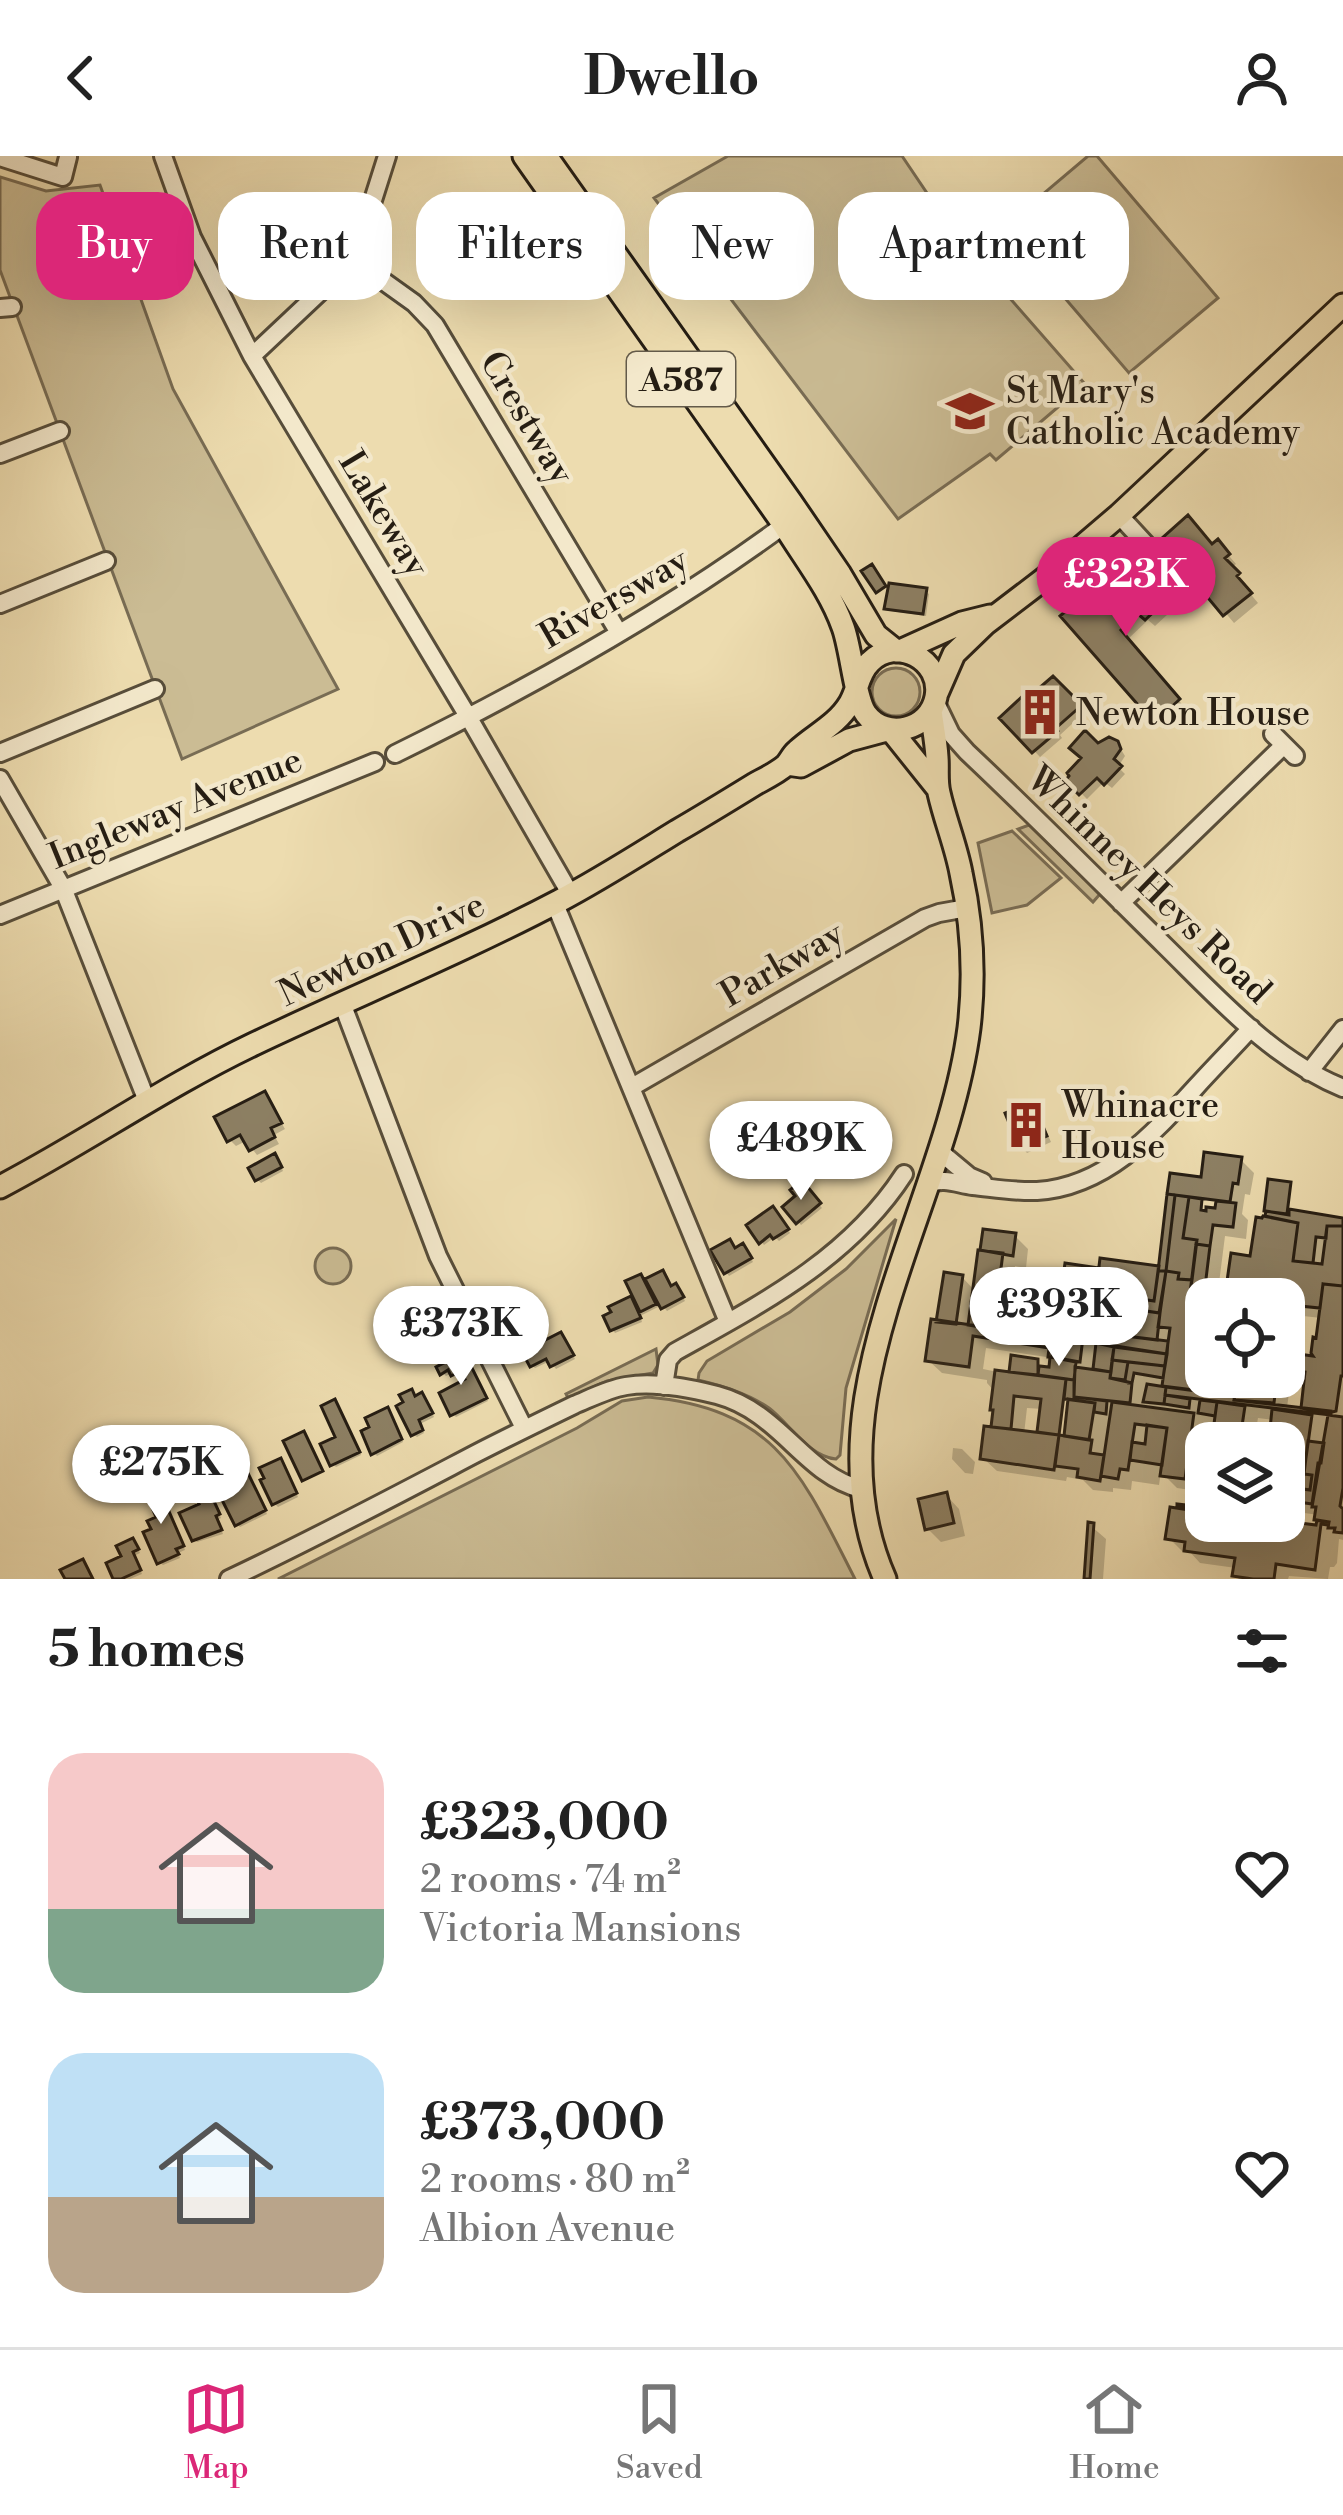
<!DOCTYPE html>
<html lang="en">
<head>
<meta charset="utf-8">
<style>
	body { margin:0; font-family:"Libre Bodoni",serif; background:#f6f6f6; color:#222; height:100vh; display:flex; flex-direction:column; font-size:45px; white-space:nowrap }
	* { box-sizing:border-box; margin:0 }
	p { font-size:39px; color:#767676 }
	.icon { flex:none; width:66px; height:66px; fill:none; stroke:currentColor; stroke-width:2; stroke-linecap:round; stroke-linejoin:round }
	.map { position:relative; height:1423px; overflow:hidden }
	.details { display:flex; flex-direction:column; background:#fff; flex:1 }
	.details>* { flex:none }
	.top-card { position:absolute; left:36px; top:36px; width:1272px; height:108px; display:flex; gap:24px }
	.buttons { position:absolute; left:1185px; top:1122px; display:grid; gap:24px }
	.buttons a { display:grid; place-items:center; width:120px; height:120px; border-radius:24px; background:#fff; box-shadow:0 12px 48px #0002; font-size:60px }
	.price { position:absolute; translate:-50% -102px; padding:0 27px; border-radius:42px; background:#fff; color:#222; font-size:39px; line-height:78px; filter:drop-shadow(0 3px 6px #0008) }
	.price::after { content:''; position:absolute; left:50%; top:72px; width:36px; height:27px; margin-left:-18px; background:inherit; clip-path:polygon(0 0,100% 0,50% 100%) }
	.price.selected { background:#db2777; color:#fff }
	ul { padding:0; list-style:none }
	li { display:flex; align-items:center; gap:36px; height:300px; padding:0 48px }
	li span { display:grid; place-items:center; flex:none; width:336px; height:240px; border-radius:36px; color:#555 }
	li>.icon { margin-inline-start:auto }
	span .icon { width:144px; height:144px; fill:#fffc; stroke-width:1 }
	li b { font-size:51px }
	h2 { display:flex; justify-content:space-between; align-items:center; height:144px; padding:0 48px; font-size:51px }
	.tag { padding:0 42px; border-radius:36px; background:#fff; box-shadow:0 12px 48px #0002; font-size:42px; line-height:108px }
	.tag.selected { background:#db2777; color:#fff }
	header { display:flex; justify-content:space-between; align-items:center; height:156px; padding:0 48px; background:#fff; font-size:54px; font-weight:700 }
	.dock { display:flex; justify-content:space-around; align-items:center; height:168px; border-top:3px solid #e0e0e0; background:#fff; font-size:33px; color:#767676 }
	.dock a { display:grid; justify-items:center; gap:6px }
	.dock .selected { color:#db2777 }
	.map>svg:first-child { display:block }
</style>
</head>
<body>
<header><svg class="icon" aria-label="back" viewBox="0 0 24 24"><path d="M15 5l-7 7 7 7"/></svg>Dwello<svg class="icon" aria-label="person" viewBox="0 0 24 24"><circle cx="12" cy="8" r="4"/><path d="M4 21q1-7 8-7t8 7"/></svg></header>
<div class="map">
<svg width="1343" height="1423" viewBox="0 0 1343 1423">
	<rect width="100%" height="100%" fill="#eddcaf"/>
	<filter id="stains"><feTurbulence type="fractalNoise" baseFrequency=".00167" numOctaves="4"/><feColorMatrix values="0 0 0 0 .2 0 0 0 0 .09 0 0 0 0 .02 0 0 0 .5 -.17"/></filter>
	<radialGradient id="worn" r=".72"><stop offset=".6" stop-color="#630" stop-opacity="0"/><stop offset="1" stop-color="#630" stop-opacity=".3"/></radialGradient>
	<path fill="#cbbc94" stroke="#786c54" stroke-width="3" d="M728,0H902L958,83L1085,228L996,304L990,298L898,363L654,42Z
		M1088,0H1097L1218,142L1129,217L1004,71Z
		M0,21L46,35L100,29L173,233L338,533L182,603L0,114Z
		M872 536a24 24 0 1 1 48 0a24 24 0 1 1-48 0Z
		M1029,669L1100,738L1093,746L1018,673Z
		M1012,675L1061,722L1027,749L992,757L978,687Z
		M896,1063L846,1232L840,1299L836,1303C809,1301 790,1268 769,1252C747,1237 723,1230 698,1224L699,1217L707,1205L790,1156L846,1113Z
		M315 1110a18 18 0 1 1 36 0a18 18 0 1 1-36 0Z
		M656,1193L658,1209L653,1217L607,1225L568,1242L566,1238Z
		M648,1241C777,1253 802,1319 855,1423H278L577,1272L622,1245Z"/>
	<path fill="#0003" fill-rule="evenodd" d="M1164,384L1213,392L1218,387L1236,408L1231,412L1246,428L1244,430L1258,447L1234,467Z
		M1160,419L1181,446L1155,470L1148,464L1127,484L1186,553L1164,573L1156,564L1106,454Z
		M925,435L929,438L926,460L891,455L888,452Z
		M1053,524L1085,556L1060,579L1062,582L1040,601L1003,562Z
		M1117,587L1125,600L1118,611L1125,618L1112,632L1104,626L1087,643L1069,625L1085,602L1098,591Z
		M264,938L285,973L274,979L279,988L257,999L246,985L236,990L230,984Z
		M1032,950L1038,956L1051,986L1027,997L1022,991Z
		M278,1004L283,1015L261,1027L257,1023Z
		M1241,1004L1254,1017L1250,1039L1245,1038L1242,1058L1248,1064L1246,1083L1225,1080L1217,1143H1206V1221H1226L1223,1241L1237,1243L1240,1221H1284V1143H1234L1228,1138L1253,1103L1269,1056L1290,1029L1287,1056L1343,1065V1384L1339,1383L1337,1407L1334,1411H1330L1328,1423L1289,1420L1288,1423H1239L1235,1419L1236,1412L1200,1407L1190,1396L1182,1395L1169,1382L1180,1351L1194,1353L1200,1358L1206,1355V1365H1284V1287H1221L1205,1275L1202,1296L1206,1297V1322L1200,1316L1197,1335L1177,1332L1161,1316L1159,1329L1132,1325L1131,1334L1113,1332V1336L1093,1334L1083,1324L1067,1321L1066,1325L997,1315L983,1302L994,1274L995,1236L987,1227V1224L942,1217L928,1204L939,1166L962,1121L976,1136L985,1076L1015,1080L1028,1093L1026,1112L1015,1110L1013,1127L1048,1131L1052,1126L1059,1133L1065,1134L1102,1115L1162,1113L1172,1020L1204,1024ZM1200,1040L1220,1042L1218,1055L1198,1057ZM995,1136L1018,1139L1017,1154L993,1151ZM1036,1141L1061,1145L1062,1159L1033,1155ZM1303,1160L1321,1162L1313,1203L1297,1201ZM986,1192L1053,1202L1052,1214L1044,1213L1036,1206L1012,1219L983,1213ZM1291,1224L1307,1226L1304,1254L1287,1251ZM1062,1239L1071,1241L1067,1284L1057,1282ZM1027,1252L1043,1253L1040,1280L1024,1278ZM1258,1262L1274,1264L1272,1276L1256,1274ZM1297,1356L1319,1359V1372L1295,1369Z
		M802,1028L822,1052L801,1069L786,1051L799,1041Z
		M776,1057L790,1077L779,1085L775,1081L764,1089L750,1070Z
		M746,1094L753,1106L729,1120L726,1116L735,1095Z
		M662,1117L671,1133L679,1134L685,1145L667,1155L662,1149L640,1160L642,1166L615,1177L612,1173L615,1158L612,1152L636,1141L645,1126Z
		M564,1183L575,1203L556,1213L550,1205L535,1212L532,1209Z
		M455,1210L471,1211L488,1245L456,1261L453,1258L469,1225L465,1217L457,1222L452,1217L446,1220L443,1217Z
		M416,1243H425L434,1261L420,1268L424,1277L417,1281L413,1278Z
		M338,1250L361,1299L336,1311L333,1308L339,1282Z
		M391,1258L403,1286L377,1300L374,1297Z
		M953,1292L962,1293L975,1306L973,1318L965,1317L952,1303Z
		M194,1305L221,1362L217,1364L223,1378L197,1386L194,1383L203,1349Z
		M283,1309L298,1341L278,1351L274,1347Z
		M247,1316L267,1358L240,1371L237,1368Z
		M157,1330L185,1394L178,1397L180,1402L163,1409L159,1406Z
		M946,1339L959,1353L965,1380L941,1386L927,1372Z
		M1091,1370L1106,1383L1103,1423H1087Z
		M136,1389L140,1397L134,1400L142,1418L130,1423H116L110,1408L125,1401Z"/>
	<path fill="#8d8064" stroke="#251d13" stroke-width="3" d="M1188,359L1212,388L1218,383L1230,398L1225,402L1240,417L1237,420L1252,437L1223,460L1160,384Z
		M1152,407L1175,436L1145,464L1138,458L1121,474L1180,543L1154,567L1060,460L1092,433L1106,450Z
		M872,408L886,430L876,437L861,415Z
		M889,427L927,432L923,458L884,453Z
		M1053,520L1082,549L1056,572L1058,575L1032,597L999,562L1027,536L1030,540Z
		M1085,574L1098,587L1109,581L1118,585L1121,593L1114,603L1122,610L1104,629L1097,622L1079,639L1065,625L1069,620L1067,617L1081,602L1069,592Z
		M265,935L282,967L271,972L275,981L249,995L240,979L227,986L214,961Z
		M1033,946L1047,980L1019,992L1005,957Z
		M1204,996L1242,1001L1238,1028L1233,1027L1230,1046L1167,1038L1170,1017L1201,1021Z
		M275,997L282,1011L255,1025L248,1012Z
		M1268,1023L1291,1026L1287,1058L1264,1055Z
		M802,1024L821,1047L796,1068L782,1051L795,1040L790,1034Z
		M1167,1038L1175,1039L1166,1115H1158Z
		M1175,1039L1189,1041L1183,1082L1197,1084L1192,1124L1178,1123L1179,1117L1166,1115Z
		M1189,1041L1202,1043L1201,1054L1206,1055V1051L1215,1052L1216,1045L1236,1047L1233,1071L1213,1069L1210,1090L1196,1088L1197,1084L1183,1082Z
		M773,1050L789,1073L773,1083L770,1079L759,1088L746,1069Z
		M1289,1053L1343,1062V1070H1327L1326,1082L1316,1081L1313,1107L1293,1105L1298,1067L1265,1060L1266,1055L1289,1059Z
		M1263,1060L1298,1067L1293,1105L1313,1107L1322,1108L1327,1070H1343V1130L1323,1128L1320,1152L1290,1149L1284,1143L1248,1138L1247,1142L1225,1139L1231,1097L1250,1100L1256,1061L1262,1062Z
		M983,1073L1016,1077L1013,1100L980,1094Z
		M730,1083L735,1092L743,1087L752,1102L724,1118L710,1094Z
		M1196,1088L1210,1090L1205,1131L1191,1129Z
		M978,1094L1003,1097L993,1173L968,1169Z
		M1100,1102L1159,1110L1154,1145L1096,1136Z
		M1065,1107L1099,1112L1096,1136L1154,1145L1158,1115H1166L1159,1157L1120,1151L1086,1144V1139L1061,1135Z
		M663,1114L671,1130L676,1127L684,1141L661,1153L645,1123Z
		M1166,1115L1179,1117L1178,1123L1192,1124L1188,1148L1206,1151V1165L1199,1164L1197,1175L1206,1176V1221H1212L1210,1236L1162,1230L1170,1172L1158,1171Z
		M944,1116L963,1119L956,1168L936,1166Z
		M641,1118L656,1148L640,1156L625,1125Z
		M1000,1122L1046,1128L1047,1122L1053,1123L1052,1129L1061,1130L1059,1147L998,1140Z
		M1323,1128L1343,1130V1220H1341L1336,1255L1329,1257L1301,1252L1305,1216L1284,1213V1196L1313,1200L1311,1197L1313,1181L1316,1182Z
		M1191,1129L1205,1131L1203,1150L1188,1148Z
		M1061,1135L1086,1139L1084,1157L1060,1153Z
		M631,1140L641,1162L610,1175L603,1160L611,1156L608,1151Z
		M1015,1142L1038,1144L1036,1156L1014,1153Z
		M1086,1144L1119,1149V1165L1086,1163Z
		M996,1149L1036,1156L1037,1152L1059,1156L1055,1186L1052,1185V1201H1048L1049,1192L973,1180L969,1211L925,1205L931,1163L1032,1178L1031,1165L995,1160Z
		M1120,1151L1160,1157L1157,1184L1117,1179Z
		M1060,1153L1086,1157L1080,1206L1052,1201V1185L1055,1186Z
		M995,1160L1031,1165L1032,1178L993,1173Z
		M1086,1163L1106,1166L1104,1179L1084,1177Z
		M1119,1165L1117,1179L1168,1185L1167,1198L1103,1188L1106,1166Z
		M561,1176L574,1199L550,1211L546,1203L530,1211L522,1196Z
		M1096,1187L1114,1191L1111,1216L1093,1213Z
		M1114,1191L1167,1198L1165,1210L1112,1204Z
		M1011,1199L1038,1203V1219L1009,1216Z
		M1050,1201L1076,1206L1074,1224L1038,1219L1039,1210L1049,1211Z
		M452,1203L456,1210L468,1204L487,1242L450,1260L439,1237L465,1223L461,1215L451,1220L448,1214L440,1219L436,1211Z
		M1112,1204L1128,1206L1125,1224L1110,1222Z
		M1128,1206L1165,1210L1163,1222L1134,1217L1132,1227H1128L1125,1224Z
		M1075,1211L1111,1216L1110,1222L1132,1227L1130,1247L1074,1241Z
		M995,1214L1066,1223L1059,1279L1037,1276L1041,1243L1014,1240L1011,1273L991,1271L993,1254H990Z
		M1237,1221H1277L1274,1247L1234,1244Z
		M1066,1223L1074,1224V1241L1107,1245L1106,1258L1094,1256L1095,1247L1064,1243Z
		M1147,1228L1166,1231L1164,1248L1143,1246Z
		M1166,1231L1235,1240L1234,1244L1331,1255V1259L1165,1239Z
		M412,1233L415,1240L422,1236L433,1257L419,1264L423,1274L411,1280L396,1250L403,1246L399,1239Z
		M1165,1239L1190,1243L1189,1252L1164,1248Z
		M335,1243L360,1296L330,1310L320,1288L335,1281L321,1250Z
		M1068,1243L1095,1247L1089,1284L1064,1280Z
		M1200,1244L1217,1246L1215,1260L1198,1257Z
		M1112,1246L1194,1257L1185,1323L1160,1320L1167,1272L1135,1268L1128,1314L1120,1313L1118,1323L1101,1320Z
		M1217,1246L1245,1250L1242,1270L1270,1273L1272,1253L1312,1259L1303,1323L1284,1320V1287H1221L1222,1284L1212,1282Z
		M388,1251L402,1283L371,1299L361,1275L369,1271L365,1262Z
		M1328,1259L1343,1261V1332L1340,1350L1343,1353V1377L1334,1376L1335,1372H1328L1329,1366L1314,1364L1316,1351H1312Z
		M1147,1269L1167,1272L1162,1309L1130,1304L1132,1286L1145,1288Z
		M984,1270L1059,1279L1054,1314L980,1303Z
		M304,1275L323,1315L302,1325L283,1285Z
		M1059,1279L1092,1284L1090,1297L1104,1299L1100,1325L1077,1321L1078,1313L1055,1310Z
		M1308,1285L1324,1287L1321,1307H1318L1312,1348L1285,1344L1287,1331L1310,1334L1312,1319L1304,1318Z
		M192,1298L220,1358L216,1360L222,1374L192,1385L179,1357L199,1348L178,1304Z
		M281,1302L297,1337L272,1349L260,1324L264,1322L259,1312Z
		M1201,1306H1206V1316L1199,1349H1196L1195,1353L1177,1350V1348L1195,1350L1200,1318L1191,1310L1201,1309Z
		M244,1309L266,1354L235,1370L217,1334L226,1330L221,1320Z
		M1304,1318L1312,1319L1310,1334L1284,1330V1320L1303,1323Z
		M155,1323L184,1390L176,1393L179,1398L157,1408L143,1376L151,1373L147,1365L156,1361L142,1329Z
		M947,1336L954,1367L925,1374L918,1343Z
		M1170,1351L1202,1356L1203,1352H1206V1365H1284L1316,1369L1317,1364L1329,1366L1328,1369L1321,1368L1315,1414L1276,1408L1274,1423H1253L1232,1420L1235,1402L1184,1395L1185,1386L1165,1383Z
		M1088,1366L1094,1367L1090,1423H1084Z
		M133,1382L139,1393L133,1396L141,1414L121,1423H113L106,1407L121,1400L116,1390Z
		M83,1403L93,1423H65L60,1414Z"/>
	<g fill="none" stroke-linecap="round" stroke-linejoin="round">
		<defs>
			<path id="minor" d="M163,0L192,81L252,200L469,562L571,739
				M0,1L63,21L68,1
				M354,104L414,147L435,169L619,477
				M0,152L12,151
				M252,200L354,104L387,0
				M0,298L60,275
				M1119,359L1189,435
				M0,448L106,405
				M936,547L951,578L967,596C1034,659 1099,725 1164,789C1217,841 1273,904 1343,932
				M1273,578L1295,600
				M0,597L155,533
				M395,598C529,532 663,458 784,369
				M0,623L63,732L147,945
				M1121,747L1283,590
				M555,748L728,1166
				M0,759L375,606
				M342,847L438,1100L524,1272
				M1309,916L1343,873
				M632,931L925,762L939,757L967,752
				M939,995L969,1020L983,1026
				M928,1028C944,1021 957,1028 973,1030C993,1032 1016,1036 1037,1035C1105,1031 1152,979 1195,932C1213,912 1233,892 1251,872
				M664,1230L668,1204L675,1196C761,1148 849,1103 904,1018
				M229,1423C312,1384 393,1341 475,1298C508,1281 541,1265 574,1249C591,1242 608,1233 626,1230C655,1225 689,1232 717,1239C781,1256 804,1319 861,1333"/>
			<path id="major" d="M546,0L791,346L840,418L876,479L896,495
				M900,495L962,467L990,460
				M937,537L954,498L985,468L1044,423L1119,359L1343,149
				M890,573L938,633
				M787,608L801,610L849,584L890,573
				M0,1031C86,986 166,930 254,888C355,840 460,797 559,745C599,724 638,699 677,675C703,660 729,644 755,628C764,623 777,617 786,609C790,605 792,599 797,595C814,579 837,569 850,547C858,534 858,517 870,506C896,479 943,504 936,541C930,574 886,585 866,558C855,544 851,492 843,471C830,434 804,402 784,369L524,0
				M885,1423C805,1242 946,1051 969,872C975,821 972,767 961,717C956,690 945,664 939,637C936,625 938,613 937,601C936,585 933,570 931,555"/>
		</defs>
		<use href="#minor" stroke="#574d3a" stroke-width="22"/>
		<use href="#major" stroke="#251d13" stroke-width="27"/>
		<use href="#minor" stroke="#f3e8cb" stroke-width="16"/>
		<use href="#major" stroke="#eddcaf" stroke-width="21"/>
	</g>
	<defs>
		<symbol id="school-bare" viewBox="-9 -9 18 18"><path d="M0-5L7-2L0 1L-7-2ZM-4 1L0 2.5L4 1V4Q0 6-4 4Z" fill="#8f2418" stroke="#f3e8cb" stroke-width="2.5" paint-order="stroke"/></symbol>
		<symbol id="building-bare" viewBox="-9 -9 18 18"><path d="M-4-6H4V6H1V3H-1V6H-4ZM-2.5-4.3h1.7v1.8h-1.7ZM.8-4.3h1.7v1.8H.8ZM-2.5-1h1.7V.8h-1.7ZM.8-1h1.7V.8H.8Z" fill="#8f2418" stroke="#f3e8cb" stroke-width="2.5" paint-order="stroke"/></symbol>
	</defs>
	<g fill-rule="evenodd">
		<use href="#school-bare" x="937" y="222" width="66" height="66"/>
		<use href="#building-bare" x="1007" y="523" width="66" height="66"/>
		<use href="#building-bare" x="993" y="936" width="66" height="66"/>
	</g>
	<g text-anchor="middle" stroke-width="9" stroke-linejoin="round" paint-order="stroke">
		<rect fill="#f3e8cb" stroke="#635a4a" stroke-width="3" x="627" y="196" width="108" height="54" rx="9"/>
		<g font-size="33" font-weight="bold" fill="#251d13">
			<text x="681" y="235">A587</text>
		</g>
		<g font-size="36" fill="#251d13" stroke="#f3e8cb" text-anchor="start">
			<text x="1006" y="247">St Mary's<tspan x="1006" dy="41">Catholic Academy</tspan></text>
			<text x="1076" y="569">Newton House</text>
			<text x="1062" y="961">Whinacre<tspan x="1062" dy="41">House</tspan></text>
		</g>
		<g font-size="36" fill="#251d13" stroke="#f3e8cb">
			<text transform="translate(528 261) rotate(59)" y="13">Crestway</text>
			<text transform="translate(385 357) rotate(59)" y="13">Lakeway</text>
			<text transform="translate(613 441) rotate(-30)" y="13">Riversway</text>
			<text transform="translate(175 651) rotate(-22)" y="13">Ingleway Avenue</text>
			<text transform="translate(1150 728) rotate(44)" y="13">Whinney Heys Road</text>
			<text transform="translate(381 792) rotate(-25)" y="13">Newton Drive</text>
			<text transform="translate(781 807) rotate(-30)" y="13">Parkway</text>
		</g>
	</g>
	<rect width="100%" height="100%" filter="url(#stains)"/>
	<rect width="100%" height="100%" fill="url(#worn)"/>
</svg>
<div class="buttons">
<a><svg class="icon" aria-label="locate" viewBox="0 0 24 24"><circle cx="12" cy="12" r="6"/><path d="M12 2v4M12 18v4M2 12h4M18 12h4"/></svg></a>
<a><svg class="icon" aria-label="layers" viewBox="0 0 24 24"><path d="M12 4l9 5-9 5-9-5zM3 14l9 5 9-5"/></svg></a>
</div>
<b class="price selected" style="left:1126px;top:483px">£323K</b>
<b class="price" style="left:801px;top:1047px">£489K</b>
<b class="price" style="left:1059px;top:1213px">£393K</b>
<b class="price" style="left:461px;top:1232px">£373K</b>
<b class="price" style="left:161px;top:1371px">£275K</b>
<div class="top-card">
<a class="tag selected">Buy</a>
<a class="tag">Rent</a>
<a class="tag">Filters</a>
<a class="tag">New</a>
<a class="tag">Apartment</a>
</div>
</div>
<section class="details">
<h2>5 homes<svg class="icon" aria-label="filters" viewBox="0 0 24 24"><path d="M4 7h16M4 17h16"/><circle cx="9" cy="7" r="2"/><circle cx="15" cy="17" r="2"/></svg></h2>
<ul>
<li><span style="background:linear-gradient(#f6c9c9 65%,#7fa58c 0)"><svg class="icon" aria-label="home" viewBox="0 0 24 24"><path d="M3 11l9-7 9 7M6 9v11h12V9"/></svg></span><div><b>£323,000</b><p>2 rooms · 74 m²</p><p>Victoria Mansions</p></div><svg class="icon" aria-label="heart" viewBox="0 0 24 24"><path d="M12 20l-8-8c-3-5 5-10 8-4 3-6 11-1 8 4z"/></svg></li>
<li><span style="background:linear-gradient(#bfe0f5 60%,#b9a48a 0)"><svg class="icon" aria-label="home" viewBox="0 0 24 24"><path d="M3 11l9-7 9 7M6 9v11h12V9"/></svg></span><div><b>£373,000</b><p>2 rooms · 80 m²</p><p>Albion Avenue</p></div><svg class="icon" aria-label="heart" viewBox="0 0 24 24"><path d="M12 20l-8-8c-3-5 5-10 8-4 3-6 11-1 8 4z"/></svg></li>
</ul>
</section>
<nav class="dock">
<a class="selected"><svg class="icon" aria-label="map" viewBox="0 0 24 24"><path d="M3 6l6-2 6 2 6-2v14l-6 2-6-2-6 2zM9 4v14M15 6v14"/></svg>Map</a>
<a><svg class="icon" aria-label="saved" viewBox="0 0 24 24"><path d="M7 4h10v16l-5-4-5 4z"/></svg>Saved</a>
<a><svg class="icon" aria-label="home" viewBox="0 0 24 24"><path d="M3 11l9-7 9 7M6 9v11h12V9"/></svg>Home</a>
</nav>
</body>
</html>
